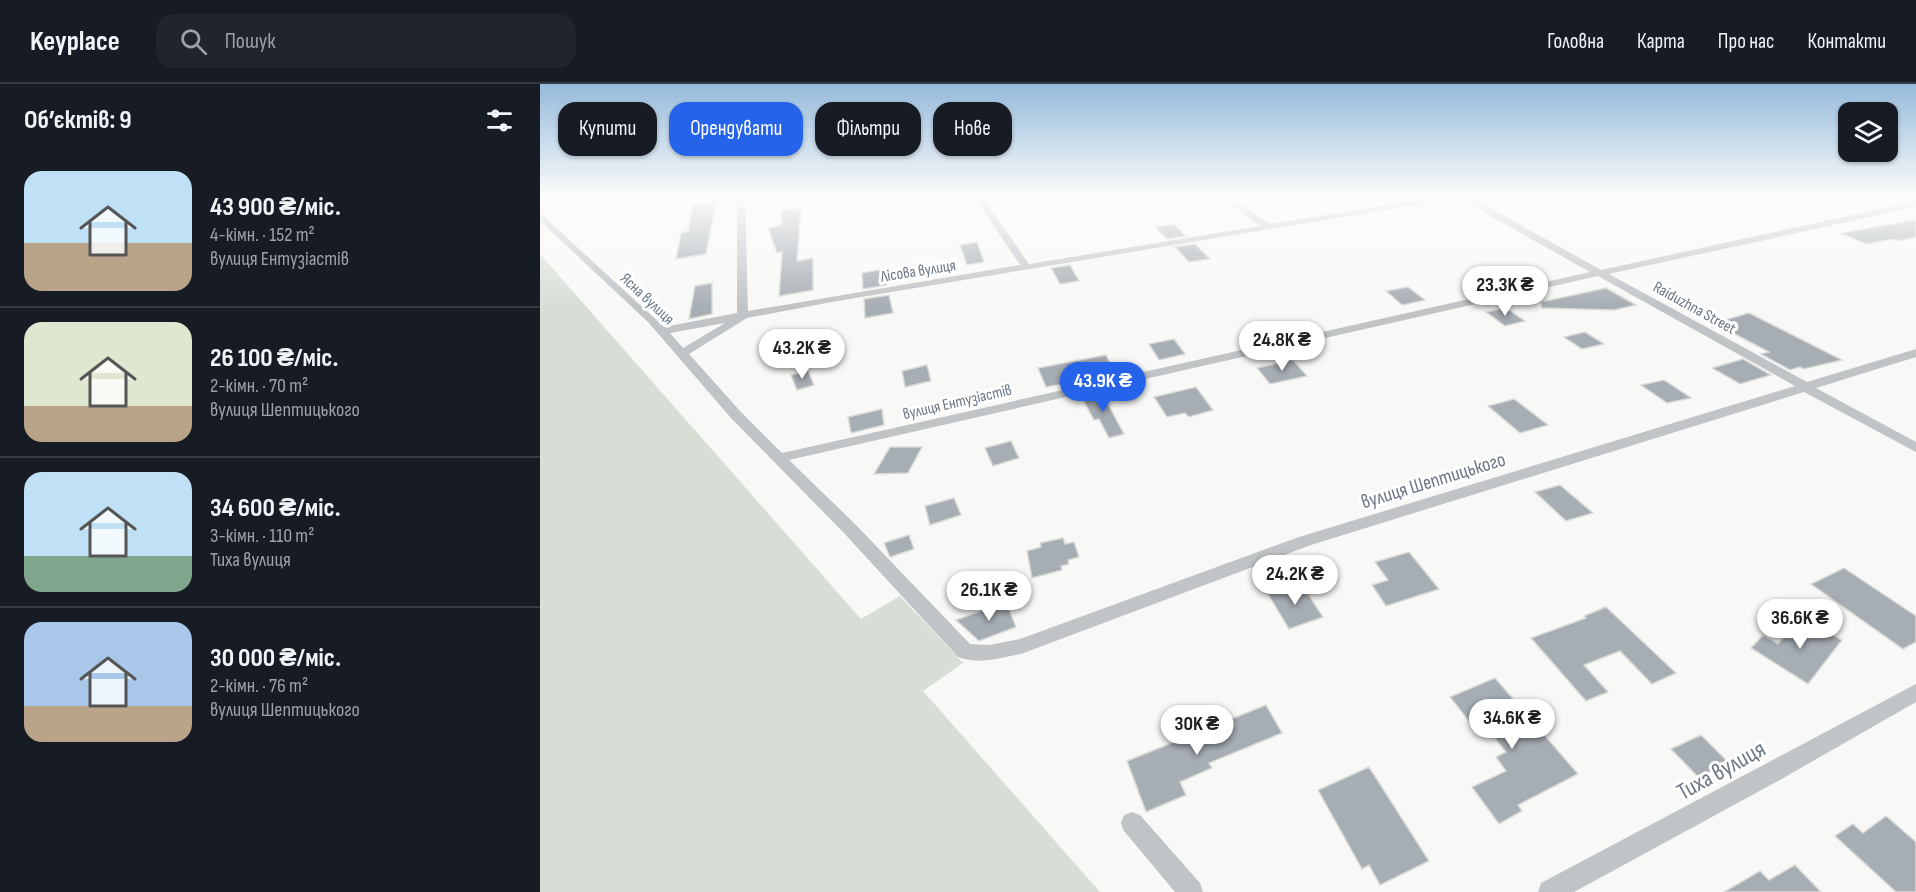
<!DOCTYPE html>
<html lang="uk">
<head>
<meta charset="utf-8">
<style>
	body { margin:0; font-family:"Sofia Sans Condensed",sans-serif; background:#20242c; color:#f1f3f6; height:100vh; display:flex; flex-direction:column; font-size:22px; white-space:nowrap }
	* { box-sizing:border-box; margin:0 }
	p { font-size:20px; color:#9ea1a6 }
	.icon { flex:none; width:33px; height:33px; fill:none; stroke:currentColor; stroke-width:2; stroke-linecap:round; stroke-linejoin:round }
	.map { position:relative; flex:1; overflow:hidden }
	.sheet { display:flex; flex-direction:column; background:#171b24; width:540px }
	.sheet>* { flex:none }
	.banner { position:absolute; left:18px; top:18px; width:570px; height:54px; display:flex; gap:12px }
	.buttons { position:absolute; left:1298px; top:18px; display:grid; gap:12px }
	.buttons a { display:grid; place-items:center; width:60px; height:60px; border-radius:12px; background:#171b24; box-shadow:0 2px 4px #0004; font-size:30px }
	.price { position:absolute; translate:-50% -51px; padding:0 14px; border-radius:21px; background:#fff; color:#222; font-size:20px; line-height:39px; filter:drop-shadow(0 2px 3px #0008) }
	.price::after { content:''; position:absolute; left:50%; top:36px; width:18px; height:14px; margin-left:-9px; background:inherit; clip-path:polygon(0 0,100% 0,50% 100%) }
	.price.active { background:#2563eb; color:#fff }
	ul { padding:0; list-style:none }
	li { display:flex; align-items:center; gap:18px; height:150px; padding:0 24px }
	li+li { border-top:2px solid #363941 }
	li span { display:grid; place-items:center; flex:none; width:168px; height:120px; border-radius:18px; color:#555 }
	li>.icon { margin-inline-start:auto }
	span .icon { width:72px; height:72px; fill:#fffc; stroke-width:1 }
	li b { font-size:26px }
	h2 { display:flex; justify-content:space-between; align-items:center; height:72px; padding:0 24px; font-size:26px }
	.chip { padding:0 21px; border-radius:18px; background:#171b24; box-shadow:0 2px 4px #0004; font-size:21px; line-height:54px }
	.chip.active { background:#2563eb; color:#fff }
	header { display:flex; align-items:center; gap:36px; box-sizing:border-box; height:84px; padding:0 30px; background:#171b24; border-bottom:2px solid #363941 }
	header strong { font-size:28px }
	nav { display:flex; gap:33px; margin-inline-start:auto; font-size:21px }
	.search { width:420px; height:54px; background:#20242c; display:flex; align-items:center; gap:15px; box-sizing:border-box; padding:0 21px; border-radius:18px; color:#9ea1a6; font-size:22px }
	main { display:flex; flex:1; min-height:0 }
	.map>svg:first-child { display:block }
</style>
</head>
<body>
<header>
<strong>Keyplace</strong>
<div class="search"><svg class="icon" aria-label="search" viewBox="0 0 24 24"><circle cx="10" cy="10" r="6"/><path d="M15 15l6 6"/></svg>Пошук</div>
<nav><a>Головна</a><a>Карта</a><a>Про нас</a><a>Контакти</a></nav>
</header>
<main>
<section class="sheet">
<h2>Об’єктів: 9<svg class="icon" aria-label="filters" viewBox="0 0 24 24"><path d="M4 7h16M4 17h16"/><circle cx="9" cy="7" r="2"/><circle cx="15" cy="17" r="2"/></svg></h2>
<ul>
<li><span style="background:linear-gradient(#bfe0f5 60%,#b9a48a 0)"><svg class="icon" aria-label="home" viewBox="0 0 24 24"><path d="M3 11l9-7 9 7M6 9v11h12V9"/></svg></span><div><b>43 900 ₴/міс.</b><p>4-кімн. · 152 m²</p><p>вулиця Ентузіастів</p></div></li>
<li><span style="background:linear-gradient(#dfe7d0 70%,#b9a48a 0)"><svg class="icon" aria-label="home" viewBox="0 0 24 24"><path d="M3 11l9-7 9 7M6 9v11h12V9"/></svg></span><div><b>26 100 ₴/міс.</b><p>2-кімн. · 70 m²</p><p>вулиця Шептицького</p></div></li>
<li><span style="background:linear-gradient(#bfe0f5 70%,#7fa58c 0)"><svg class="icon" aria-label="home" viewBox="0 0 24 24"><path d="M3 11l9-7 9 7M6 9v11h12V9"/></svg></span><div><b>34 600 ₴/міс.</b><p>3-кімн. · 110 m²</p><p>Тиха вулиця</p></div></li>
<li><span style="background:linear-gradient(#a9c7e8 70%,#b9a48a 0)"><svg class="icon" aria-label="home" viewBox="0 0 24 24"><path d="M3 11l9-7 9 7M6 9v11h12V9"/></svg></span><div><b>30 000 ₴/міс.</b><p>2-кімн. · 76 m²</p><p>вулиця Шептицького</p></div></li>
</ul>
</section>
<div class="map">
<svg width="1376" height="808" viewBox="0 0 1376 808">
	<rect width="100%" height="100%" fill="#f8f8f6"/>
	<path fill="#d8ddd6" d="M0,170L321,535L360,512L423,579L383,607L560,808H0Z"/>
	<path fill="#a6adb3" stroke="#dadad9" stroke-width="1.5" d="M176,118L166,170L136,175L141,149L148,147L153,121Z
		M261,124L257,177L273,174V206L239,212L242,168L237,169L228,144L241,141L242,126Z
		M1376,136V153L1359,157L1354,155L1326,160L1300,149Z
		M634,140L646,152L627,155L615,143Z
		M437,158L444,178L427,181L420,161Z
		M655,160L670,175L649,178L635,163Z
		M530,181L539,197L520,200L511,184Z
		M344,185L347,201L323,205L322,189Z
		M172,199V230L149,235L155,202Z
		M868,203L885,216L862,221L846,207Z
		M1066,204L1096,221L1074,226L1002,224L1001,218Z
		M349,211L353,229L325,234L324,215Z
		M966,224L985,237L965,242L946,228Z
		M1209,229L1302,276L1264,285L1260,283L1250,286L1221,270L1229,268L1174,239Z
		M1045,248L1064,260L1042,265L1024,253Z
		M634,255L645,270L619,276L609,260Z
		M566,271L574,287L552,291L555,297L535,301L534,298L506,303L498,284Z
		M1203,275L1231,291L1200,300L1172,284Z
		M753,276L767,292L730,300L717,284Z
		M387,281L391,297L365,303L362,287Z
		M268,287L274,301L257,306L251,291Z
		M1124,296L1151,314L1127,319L1101,301Z
		M656,303L673,326L649,333L645,329L627,333L614,313Z
		M561,307L584,350L569,354L559,335L554,336L541,312Z
		M974,315L1008,341L980,349L948,322Z
		M342,325L344,341L311,349L308,333Z
		M471,357L479,374L453,382L445,364Z
		M350,363H382L368,389L334,390Z
		M1020,401L1053,429L1026,437L995,408Z
		M414,414L421,431L390,441L385,422Z
		M369,451L374,465L350,473L344,459Z
		M523,454L525,460L534,458L539,473L528,476L529,480L521,482L522,486L492,494L487,467L501,463L500,459Z
		M869,468L899,505L846,522L832,501L848,496L835,478Z
		M1304,484L1376,532V558L1363,565L1271,500Z
		M761,499L783,533L749,545L728,510Z
		M466,518L476,543L439,557L416,536Z
		M1066,523L1136,589L1112,600L1080,567L1044,581L1068,608L1046,617L991,554L1046,534L1044,532Z
		M1261,533L1302,556L1268,600L1211,564L1223,551L1238,560Z
		M955,594L1038,690L978,721L982,727L959,740L932,703L966,687L956,673L966,668L945,642L936,646L910,613Z
		M726,621L742,649L669,679L672,684L640,698L646,711L606,728L587,677Z
		M1161,651L1189,679L1159,694L1131,665Z
		M829,683L889,777L840,801L829,781L822,785L778,706Z
		M1346,732L1376,758V808H1356L1295,752L1313,740L1323,749Z
		M1255,781L1281,808H1184L1220,787L1229,796Z"/>
	<g fill="none" stroke-linecap="round" stroke-linejoin="round">
		<path fill="#c0c4c7" fill-rule="evenodd" d="M197,111H205L208,227L480,181L433,111H441L489,180L720,142L677,111H686L730,140L910,111H927L1061,186L1376,117V123L1069,190L1267,298L1376,265V273L1276,304L1376,358V368L1264,308L771,461L481,570C460,574 439,581 418,573L303,448L191,334L108,238L0,137V129L124,243L197,229ZM918,114L1050,188L242,369L201,328L149,270L207,234L297,217ZM1058,192L1255,302L759,453L480,555L449,561L430,560L315,440L249,376ZM185,239L143,264L130,249Z
			M1376,600V618L1238,697L1034,808H998L1001,799Z
			M592,728L600,731L660,799L663,808H635L584,747L581,739L584,731Z"/>
	</g>
	<linearGradient id="sky" x2="0" y2="1"><stop stop-color="#95badb"/><stop offset="0.5" stop-color="#fcfcfb"/><stop offset="1" stop-color="#fcfcfb" stop-opacity="0"/></linearGradient>
	<rect width="1376" height="224" fill="url(#sky)"/>
	<g text-anchor="middle" stroke-width="6" stroke-linejoin="round" paint-order="stroke">
		<g font-size="16" fill="#6b7884" stroke="#fff">
			<text transform="translate(378 186) rotate(-9)" y="6">Лісова вулиця</text>
			<text transform="translate(108 214) rotate(43)" y="6">Ясна вулиця</text>
			<text transform="translate(1155 223) rotate(29)" y="6">Raiduzhna Street</text>
			<text transform="translate(417 317) rotate(-13)" y="6">вулиця Ентузіастів</text>
		</g>
		<g font-size="20" fill="#6b7884" stroke="#fff">
			<text transform="translate(893 396) rotate(-17)" y="7">вулиця Шептицького</text>
		</g>
		<g font-size="24" fill="#6b7884" stroke="#fff">
			<text transform="translate(1181 686) rotate(-29)" y="8">Тиха вулиця</text>
		</g>
	</g>
</svg>
<div class="buttons">
<a><svg class="icon" aria-label="layers" viewBox="0 0 24 24"><path d="M12 4l9 5-9 5-9-5zM3 14l9 5 9-5"/></svg></a>
</div>
<b class="price" style="left:965px;top:233px">23.3K ₴</b>
<b class="price" style="left:742px;top:288px">24.8K ₴</b>
<b class="price" style="left:262px;top:296px">43.2K ₴</b>
<b class="price active" style="left:563px;top:329px">43.9K ₴</b>
<b class="price" style="left:755px;top:522px">24.2K ₴</b>
<b class="price" style="left:449px;top:538px">26.1K ₴</b>
<b class="price" style="left:1260px;top:566px">36.6K ₴</b>
<b class="price" style="left:972px;top:666px">34.6K ₴</b>
<b class="price" style="left:657px;top:672px">30K ₴</b>
<div class="banner">
<a class="chip">Купити</a>
<a class="chip active">Орендувати</a>
<a class="chip">Фільтри</a>
<a class="chip">Нове</a>
</div>
</div>
</main>
</body>
</html>
